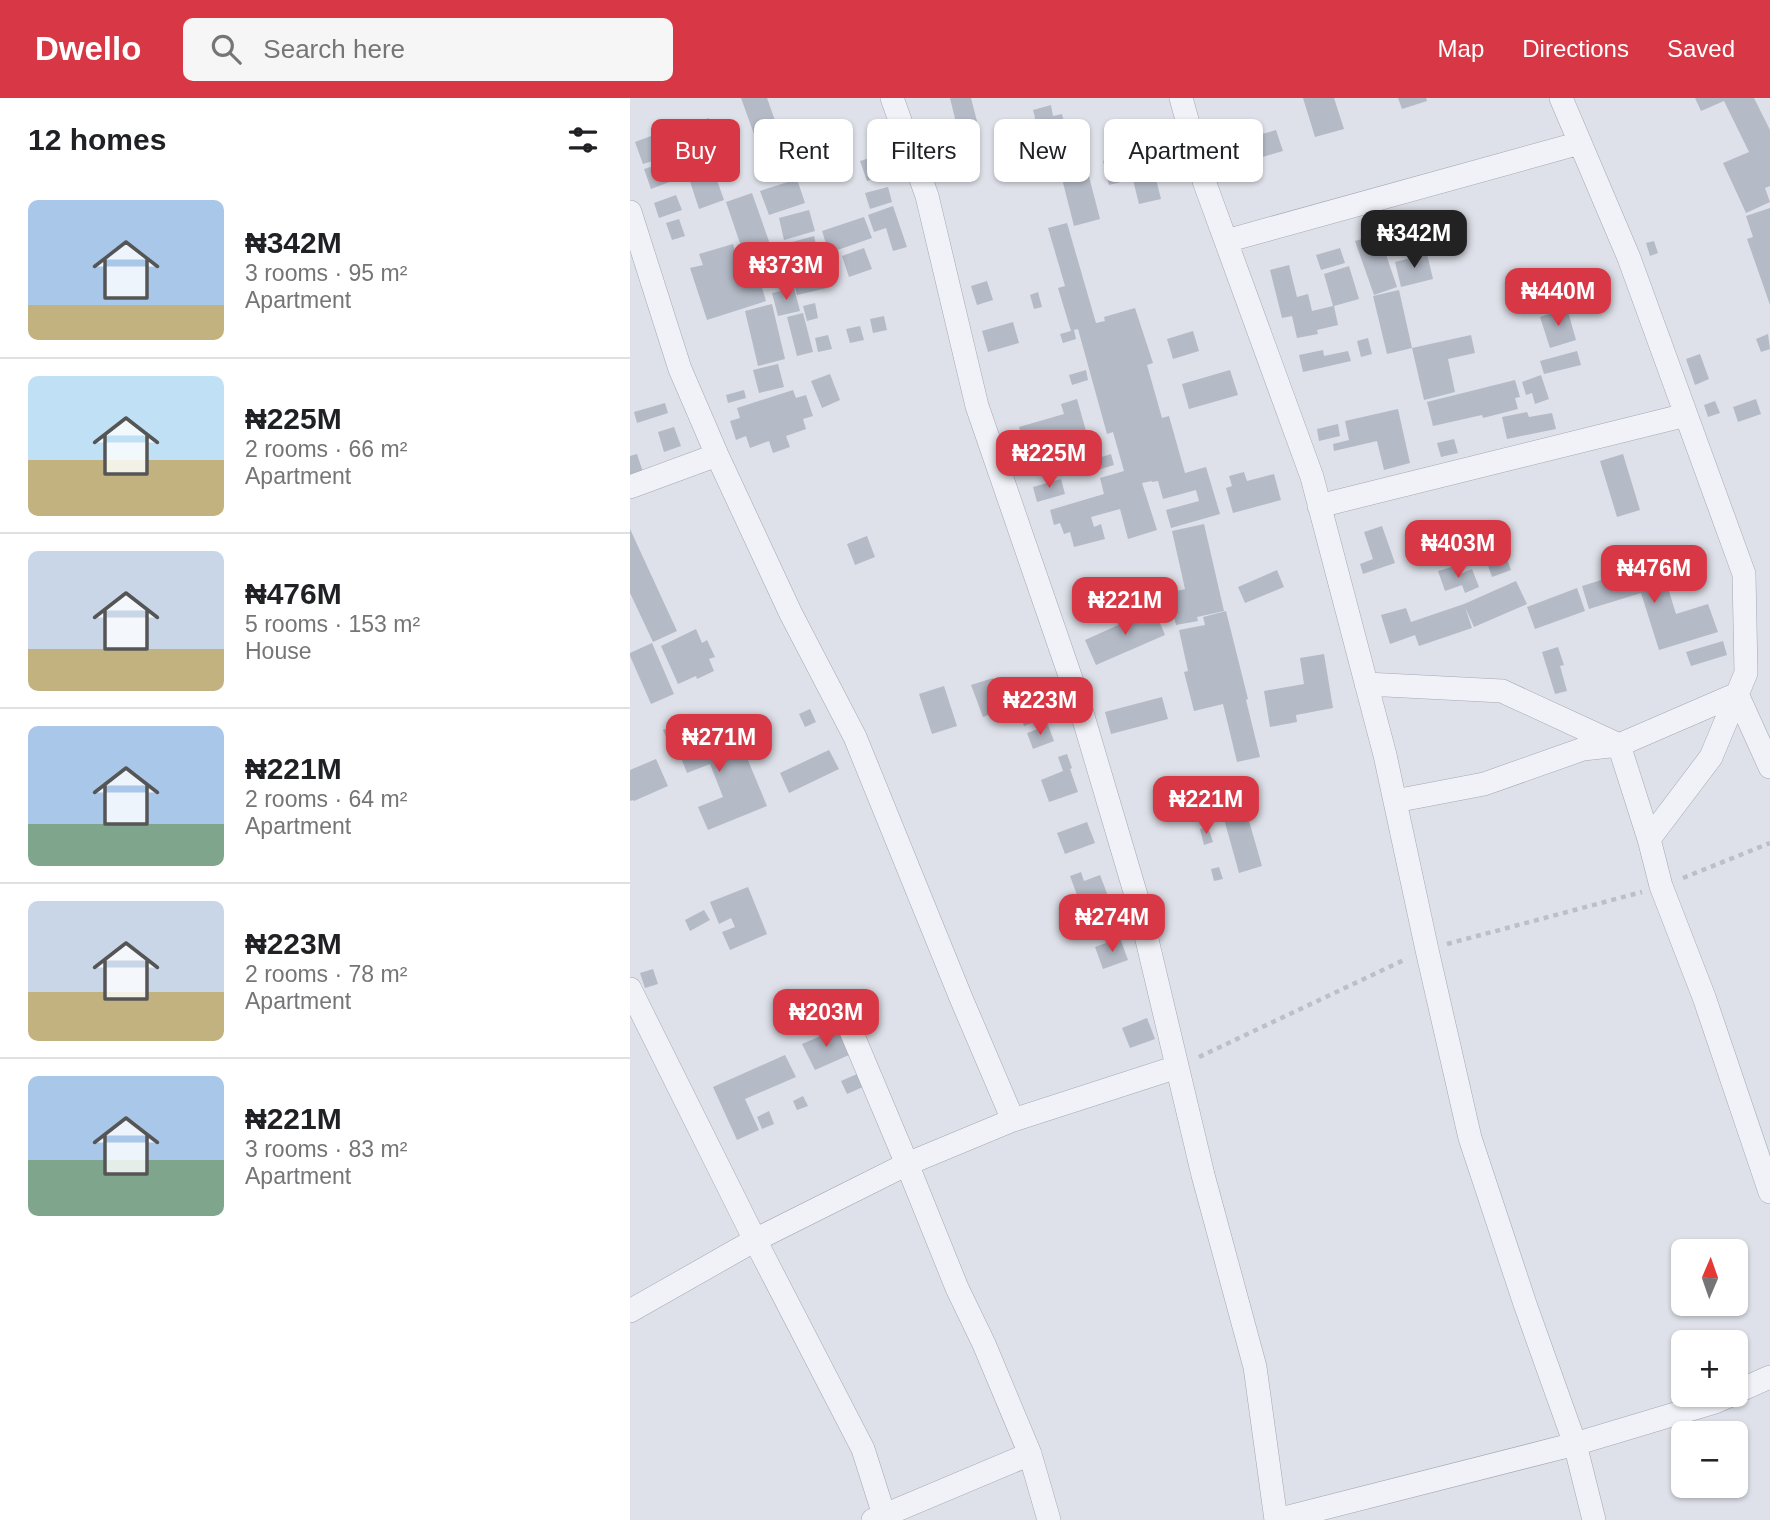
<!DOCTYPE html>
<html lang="en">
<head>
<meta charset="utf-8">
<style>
	body { margin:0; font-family:Helvetica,sans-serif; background:#f6f6f6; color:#202124; height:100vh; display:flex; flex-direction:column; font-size:26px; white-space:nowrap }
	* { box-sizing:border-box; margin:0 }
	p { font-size:23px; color:#757577 }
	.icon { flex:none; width:38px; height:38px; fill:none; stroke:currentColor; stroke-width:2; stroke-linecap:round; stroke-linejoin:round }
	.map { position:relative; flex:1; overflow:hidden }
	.panel { display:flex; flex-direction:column; background:#fff; width:630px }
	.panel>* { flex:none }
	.top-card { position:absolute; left:21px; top:21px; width:665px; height:63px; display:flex; gap:14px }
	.needle { width:46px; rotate:2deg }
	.buttons { position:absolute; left:1041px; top:1141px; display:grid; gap:14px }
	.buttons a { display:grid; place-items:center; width:77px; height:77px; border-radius:10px; background:#fff; box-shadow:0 2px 5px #0004; font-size:35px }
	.price { position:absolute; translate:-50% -60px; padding:0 16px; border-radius:14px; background:#d83846; color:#fff; font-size:23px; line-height:46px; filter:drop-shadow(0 2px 4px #0008) }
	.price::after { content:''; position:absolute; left:50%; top:42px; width:21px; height:16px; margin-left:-10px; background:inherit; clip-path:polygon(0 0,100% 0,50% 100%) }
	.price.active { background:#222; color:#fff }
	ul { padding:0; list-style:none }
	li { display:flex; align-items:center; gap:21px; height:175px; padding:0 28px }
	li+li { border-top:2px solid #e0e0e0 }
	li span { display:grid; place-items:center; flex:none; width:196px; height:140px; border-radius:10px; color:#555 }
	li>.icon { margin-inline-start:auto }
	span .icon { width:84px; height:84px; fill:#fffc; stroke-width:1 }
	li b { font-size:30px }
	h2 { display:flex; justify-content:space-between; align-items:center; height:84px; padding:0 28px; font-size:30px }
	.chip { padding:0 24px; border-radius:10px; background:#fff; box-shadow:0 2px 5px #0004; font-size:24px; line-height:63px }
	.chip.active { background:#d83846; color:#fff }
	header { display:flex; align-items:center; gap:42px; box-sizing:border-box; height:98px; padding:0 35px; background:#d83846; color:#fff }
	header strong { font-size:33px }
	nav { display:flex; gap:38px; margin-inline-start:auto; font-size:24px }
	.search { width:490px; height:63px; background:#f6f6f6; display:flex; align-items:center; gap:18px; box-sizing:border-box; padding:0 24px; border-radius:10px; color:#757577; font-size:26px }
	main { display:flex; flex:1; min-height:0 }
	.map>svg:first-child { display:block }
</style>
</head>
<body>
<header>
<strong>Dwello</strong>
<div class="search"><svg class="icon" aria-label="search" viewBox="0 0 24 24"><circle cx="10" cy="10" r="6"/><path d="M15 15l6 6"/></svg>Search here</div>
<nav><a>Map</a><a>Directions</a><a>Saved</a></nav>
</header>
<main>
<section class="panel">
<h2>12 homes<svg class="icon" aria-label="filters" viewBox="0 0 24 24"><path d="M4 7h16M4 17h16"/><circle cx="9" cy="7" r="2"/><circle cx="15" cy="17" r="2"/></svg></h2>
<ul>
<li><span style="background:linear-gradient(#a9c7e8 75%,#c2b280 0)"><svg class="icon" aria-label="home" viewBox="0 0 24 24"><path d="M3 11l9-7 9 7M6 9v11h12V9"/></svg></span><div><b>₦342M</b><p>3 rooms · 95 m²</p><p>Apartment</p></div></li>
<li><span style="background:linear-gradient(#bfe0f5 60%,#c2b280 0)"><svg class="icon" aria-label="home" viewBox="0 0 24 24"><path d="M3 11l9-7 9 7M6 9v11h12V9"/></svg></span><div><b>₦225M</b><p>2 rooms · 66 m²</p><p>Apartment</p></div></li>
<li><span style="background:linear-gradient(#c9d6e8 70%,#c2b280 0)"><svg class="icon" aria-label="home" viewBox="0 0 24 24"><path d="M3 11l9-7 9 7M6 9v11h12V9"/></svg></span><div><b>₦476M</b><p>5 rooms · 153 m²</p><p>House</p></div></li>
<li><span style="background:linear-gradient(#a9c7e8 70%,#7fa58c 0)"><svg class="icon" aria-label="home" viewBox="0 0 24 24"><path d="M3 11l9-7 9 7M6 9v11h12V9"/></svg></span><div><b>₦221M</b><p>2 rooms · 64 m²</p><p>Apartment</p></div></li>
<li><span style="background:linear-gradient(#c9d6e8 65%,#c2b280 0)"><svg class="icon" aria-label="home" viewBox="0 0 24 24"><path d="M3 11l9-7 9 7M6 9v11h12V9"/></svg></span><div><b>₦223M</b><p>2 rooms · 78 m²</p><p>Apartment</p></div></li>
<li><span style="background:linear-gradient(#a9c7e8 60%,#7fa58c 0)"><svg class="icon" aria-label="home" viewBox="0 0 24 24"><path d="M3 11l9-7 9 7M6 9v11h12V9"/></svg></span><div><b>₦221M</b><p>3 rooms · 83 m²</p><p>Apartment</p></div></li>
</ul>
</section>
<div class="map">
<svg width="1140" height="1422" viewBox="0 0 1140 1422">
	<rect width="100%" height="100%" fill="#dee1e9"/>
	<path fill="#b4bac6" d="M111,0H137L147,28L124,36Z
		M320,0H341L349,31L329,37Z
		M673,0H704L714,31L685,39Z
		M768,0H796L797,3L772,11Z
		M1065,0H1124L1140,32V88L1135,90L1140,104L1116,115L1093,65L1119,54L1094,3L1071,13Z
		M421,7L423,18L432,16L445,70L456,67L470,121L444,128L430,73L419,76L403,12Z
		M79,20L82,27L94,23L101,43L71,53L61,26Z
		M646,32L653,53L601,68L593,42L610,37L611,42Z
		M21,38L29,61L13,66L5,44Z
		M519,53L531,101L509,106L497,58Z
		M77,54L94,102L69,111L53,62Z
		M249,57L256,77L237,83L230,63Z
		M47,60L51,73L40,77L42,83L21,91L14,71Z
		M485,60L491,84L479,87L473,63Z
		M167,81L175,105L139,117L130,93Z
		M258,89L262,104L240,111L235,95Z
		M122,95L141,149L114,157L96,104Z
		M46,97L52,112L29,120L24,105Z
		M263,108L277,149L263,153L256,130L244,134L238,117Z
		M1140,110V207L1117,141L1123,139L1116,118Z
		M179,112L185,133L154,142L149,120Z
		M234,119L242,140L199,155L192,133Z
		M49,121L55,138L42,142L36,125Z
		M437,125L466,225L475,223L474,219L505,210L523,265L517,267L532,320L539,318L555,375L576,369L590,416L541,430L536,412L569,403L566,392L533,401L528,383L522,384V383L512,385L527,432L498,441L490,411L461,419L464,429L471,426L475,441L444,449L440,434L434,436L430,425L424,427L420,412L474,396L470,380L494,373L483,334L477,336L448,231L444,232L446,241L433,245L430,236L441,233L428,190L435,188L418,130Z
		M749,136L767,189L744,197L725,143Z
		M184,138L197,190L167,197L155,146Z
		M1024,143L1028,155L1020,158L1016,145Z
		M103,146L108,162L122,157L136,203L77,222L60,170L73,167L69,156Z
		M234,150L242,171L219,179L212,158Z
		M710,150L715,165L691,172L686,157Z
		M797,156L803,181L771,189L765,164Z
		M659,167L667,199L678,196L682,213L703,208L694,176L719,168L729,201L704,208L708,227L687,232L688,236L667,240L662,218L652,220L640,172Z
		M357,183L363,202L347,207L341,188Z
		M164,190L170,213L148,218L142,195Z
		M769,192L782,250L757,256L743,198Z
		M408,194L412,209L404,211L400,197Z
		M185,205L188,220L177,223L173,208Z
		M142,206L155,261L128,268L115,213Z
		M937,210L946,242L920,250L910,219Z
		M173,215L183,254L167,258L157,219Z
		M254,218L257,232L243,235L240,221Z
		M383,224L389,245L358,254L352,233Z
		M230,228L234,242L220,245L216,231Z
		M563,233L569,253L543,261L537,241Z
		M1138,236L1140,251L1131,254L1126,241Z
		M198,237L202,251L188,254L185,240Z
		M841,237L845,255L818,261L825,294L794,302L782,250Z
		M738,240L742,256L731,259L727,243Z
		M693,252L694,258L718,253L721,263L673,274L669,257Z
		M947,253L951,267L914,276L910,263Z
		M1070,256L1079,281L1065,287L1056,261Z
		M148,266L154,289L129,295L123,272Z
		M456,272L458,282L442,287L439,277Z
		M600,272L608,297L559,311L552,286Z
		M200,276L210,302L192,310L181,283Z
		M911,277L919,301L905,306L902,295L896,297L892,284Z
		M885,282L890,299L885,300L888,311L853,320L852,317L803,328L797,304Z
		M114,292L116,300L98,305L96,297Z
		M163,292L166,300L176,297L183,318L173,321L176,331L156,338L160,349L143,355L139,343L120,350L116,338L106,342L100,323L110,320L107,310Z
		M447,301L458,340H455L460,356L402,372L389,329L434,316L431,306Z
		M1126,301L1131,316L1108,324L1103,309Z
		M1085,303L1090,315L1078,319L1074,307Z
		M35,305L38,315L7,325L4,314Z
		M768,311L780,365L754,372L747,343L704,353L703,346L719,342L715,323Z
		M897,314L899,319L922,315L926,331L877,341L872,319Z
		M708,326L710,338L689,343L687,331Z
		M44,329L51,348L34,354L28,334Z
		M824,341L828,355L811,359L807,345Z
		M7,356L15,380L0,379V358Z
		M481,356L484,367L468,372L465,361Z
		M993,356L1010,412L987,419L970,363Z
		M614,374L617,383L644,376L651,402L603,415L596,390L602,388L599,378Z
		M431,381L435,396L407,404L403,389Z
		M574,426L594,513L567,519L568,523L546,527L538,495L555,491L542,433Z
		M752,428L765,465L733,476L730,466L743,461L734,434Z
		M0,431L47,533L23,544L0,495Z
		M237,438L245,459L225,467L217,446Z
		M876,458L881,472L862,479L857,465Z
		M1030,464L1046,516L1078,506L1088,534L1029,552L1011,495L959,511L952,488Z
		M825,468L828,477L842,471L849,489L835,495L832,487L815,493L808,473Z
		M647,472L654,489L615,505L608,489Z
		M886,483L897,506L844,529L835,509L842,530L789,548L785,537L760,546L751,517L776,510L781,524L834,506Z
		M947,490L955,513L905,531L897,509Z
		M524,511L535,537L466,567L455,542Z
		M596,513L618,601L616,602L630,659L607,664L593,606L564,613L554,574L558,573L549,532L575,527L573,519Z
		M66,531L72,545L77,542L85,559L79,561L84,573L67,581L66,578L48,586L31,548Z
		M1093,543L1097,557L1061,568L1056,554Z
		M22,545L44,596L21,606L0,558V555Z
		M928,549L934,567L930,568L937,593L925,596L912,554Z
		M694,556L703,610L666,617L667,624L640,629L634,593L674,586L670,560Z
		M363,580L374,611L353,619L341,587Z
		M314,588L327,628L302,636L289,596Z
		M417,592L426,616L394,628L386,604Z
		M532,599L538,621L481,636L475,614Z
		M180,611L186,624L175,629L169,616Z
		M56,623L65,645L97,632L108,658L115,655L137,708L78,732L68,709L93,699L80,666L57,675L48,652L42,654L33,632Z
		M418,627L424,643L403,651L397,635Z
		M199,652L209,671L159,695L150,675Z
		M437,656L442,670L440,671L448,694L419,704L411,682L433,673L428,659Z
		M26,661L38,688L4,703L3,702L0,703V672Z
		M617,716L632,768L609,775L594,721Z
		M457,724L465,745L435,756L427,735Z
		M578,729L583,744L574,747L570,731Z
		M589,769L593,781L584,783L581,771Z
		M451,774L454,783L470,777L478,798L451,808L440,778Z
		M118,789L137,836L100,852L92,834L105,829L101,820L89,826L80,804Z
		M74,812L80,822L60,833L55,822Z
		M490,840L498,862L473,871L465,849Z
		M23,871L28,886L15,890L10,875Z
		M517,920L525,941L500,950L492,930Z
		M207,931L219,957L185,972L172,946Z
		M155,957L166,979L115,1001L129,1032L107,1042L83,989Z
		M227,976L233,989L217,996L211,983Z
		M173,998L178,1008L167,1012L163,1003Z
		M139,1013L144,1026L132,1031L127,1019Z"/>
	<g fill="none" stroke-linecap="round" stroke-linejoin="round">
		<defs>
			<path id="minor" d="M262,0L297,98L347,308L447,598L508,804L573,1077L625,1269L646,1422
				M551,0L574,83L682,379L755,657L797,852L840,1040L895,1206L945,1346L964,1422
				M931,0L999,160L1114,476L1116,575L1081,659L1019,741
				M0,114L50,271L87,357L161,516L225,639L331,900L383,1022
				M596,143L950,45
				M0,389L87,357
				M689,408L1056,317
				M736,586L872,593L989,647L1019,741L1031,788L1074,899L1140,1094
				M765,703L854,686L953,651L989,647L1107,596L1140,669
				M0,891L125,1142L233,1351L254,1417
				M216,921L277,1066L327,1190L354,1246L400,1356L419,1422
				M0,1213L125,1142L277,1066L383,1022L547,969
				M1106,1294L1140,1279
				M243,1422L400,1356
				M647,1422L945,1346L1085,1304L1101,1297"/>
		</defs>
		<use href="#minor" stroke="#a3a8b3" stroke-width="24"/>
		<path stroke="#bcbfc7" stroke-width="4.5" stroke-dasharray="5 5" stroke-linecap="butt" d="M1053,780L1140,745
			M817,846L1012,794
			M569,959L776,861"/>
		<use href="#minor" stroke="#f1f2f7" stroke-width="23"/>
	</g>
</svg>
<div class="buttons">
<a><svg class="needle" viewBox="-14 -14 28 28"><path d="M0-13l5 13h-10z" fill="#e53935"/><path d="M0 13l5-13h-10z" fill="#757577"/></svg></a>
<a>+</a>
<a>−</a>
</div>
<b class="price active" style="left:784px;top:172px">₦342M</b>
<b class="price" style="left:156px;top:204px">₦373M</b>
<b class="price" style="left:928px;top:230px">₦440M</b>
<b class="price" style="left:419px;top:392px">₦225M</b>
<b class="price" style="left:828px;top:482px">₦403M</b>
<b class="price" style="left:1024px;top:507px">₦476M</b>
<b class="price" style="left:495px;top:539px">₦221M</b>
<b class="price" style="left:410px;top:639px">₦223M</b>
<b class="price" style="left:89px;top:676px">₦271M</b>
<b class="price" style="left:576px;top:738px">₦221M</b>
<b class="price" style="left:482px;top:856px">₦274M</b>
<b class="price" style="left:196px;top:951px">₦203M</b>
<div class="top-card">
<a class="chip active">Buy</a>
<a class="chip">Rent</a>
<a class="chip">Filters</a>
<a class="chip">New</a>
<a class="chip">Apartment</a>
</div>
</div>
</main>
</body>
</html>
